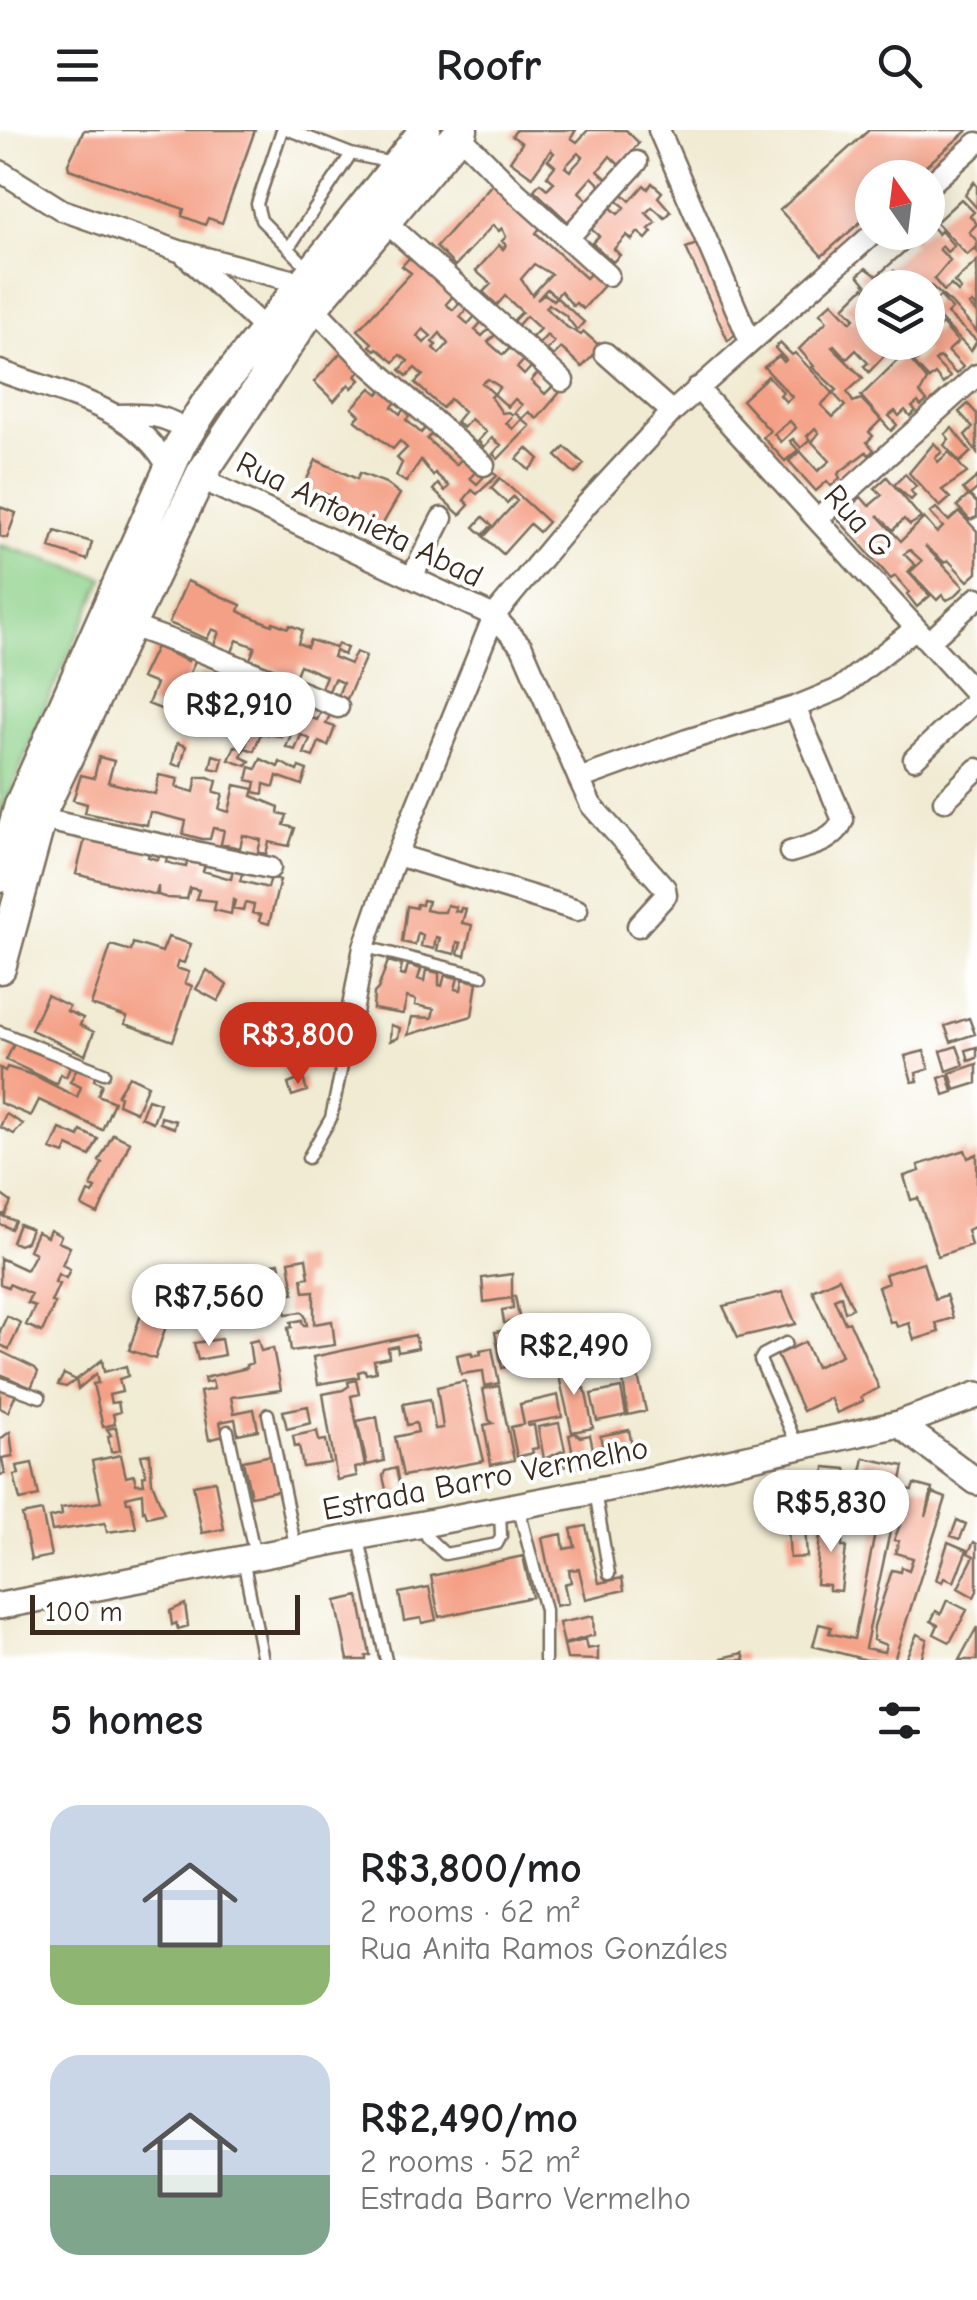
<!DOCTYPE html>
<html lang="en">
<head>
<meta charset="utf-8">
<style>
	body { margin:0; font-family:"Comic Neue",sans-serif; background:#f6f6f6; color:#202124; height:100vh; display:flex; flex-direction:column; font-size:38px; white-space:nowrap }
	* { box-sizing:border-box; margin:0 }
	p { font-size:32px; color:#757577 }
	.icon { flex:none; width:55px; height:55px; fill:none; stroke:currentColor; stroke-width:2; stroke-linecap:round; stroke-linejoin:round }
	.map { position:relative; height:1530px; overflow:hidden }
	.drawer { display:flex; flex-direction:column; background:#fff; flex:1 }
	.drawer>* { flex:none }
	.needle { width:65px; rotate:346deg }
	.fabs { position:absolute; left:855px; top:30px; display:grid; gap:20px }
	.fabs a { display:grid; place-items:center; width:90px; height:90px; border-radius:50%; background:#fff; box-shadow:0 5px 25px #0003; font-size:50px }
	.scale { position:absolute; left:30px; bottom:25px; width:270px; box-sizing:border-box; padding-left:10px; border:5px solid #3b2a1e; border-top:0; font-size:28px; line-height:35px; white-space:nowrap; color:#3b2a1e; -webkit-text-stroke:8px #fff; paint-order:stroke }
	.price { position:absolute; translate:-50% -85px; padding:0 22px; border-radius:35px; background:#fff; color:#222; font-size:32px; line-height:65px; filter:drop-shadow(0 2px 5px #0008) }
	.price::after { content:''; position:absolute; left:50%; top:60px; width:30px; height:22px; margin-left:-15px; background:inherit; clip-path:polygon(0 0,100% 0,50% 100%) }
	.price.on { background:#c8321e; color:#fff }
	ul { padding:0; list-style:none }
	li { display:flex; align-items:center; gap:30px; height:250px; padding:0 50px }
	li span { display:grid; place-items:center; flex:none; width:280px; height:200px; border-radius:30px; color:#555 }
	li>.icon { margin-inline-start:auto }
	span .icon { width:120px; height:120px; fill:#fffc; stroke-width:1 }
	li b { font-size:42px }
	h2 { display:flex; justify-content:space-between; align-items:center; height:120px; padding:0 50px; font-size:42px }
	header { display:flex; justify-content:space-between; align-items:center; height:130px; padding:0 50px; background:#fff; font-size:45px; font-weight:700 }
	.map>svg:first-child { display:block }
</style>
</head>
<body>
<header><svg class="icon" aria-label="menu" viewBox="0 0 24 24"><path d="M4 6h16M4 12h16M4 18h16"/></svg>Roofr<svg class="icon" aria-label="search" viewBox="0 0 24 24"><circle cx="10" cy="10" r="6"/><path d="M15 15l6 6"/></svg></header>
<div class="map">
<svg width="977" height="1530" viewBox="0 0 977 1530">
	<rect width="100%" height="100%" fill="#fff"/>
	<filter id="ink" filterUnits="userSpaceOnUse"><feTurbulence type="fractalNoise" baseFrequency=".01" numOctaves="2"/><feDisplacementMap in="SourceGraphic" scale="20" xChannelSelector="R" yChannelSelector="G"/><feConvolveMatrix kernelMatrix="1 2 1 2 8 2 1 2 1" color-interpolation-filters="sRGB"/></filter>
	<filter id="wash" filterUnits="userSpaceOnUse"><feTurbulence type="fractalNoise" baseFrequency=".0048" numOctaves="4" result="noise"/><feDisplacementMap in="SourceGraphic" scale="40" xChannelSelector="R" yChannelSelector="G"/><feGaussianBlur stdDeviation="2.25" result="paint"/><feColorMatrix in="noise" values="0 0 0 0 0 0 0 0 0 0 0 0 0 0 0 0 0 1.4 0 .05"/><feComposite in="paint" operator="in"/></filter>
	<g filter="url(#wash)">
		<rect width="100%" height="100%" fill="#f1ebd3"/>
		<path fill="#8fd28b" stroke="#657e54" stroke-width="2.5" d="M0,415L104,448L41,585L0,690Z"/>
		<g id="blocks">
			<path fill="#f4a086" fill-rule="evenodd" d="M84,0H255L222,93L208,88L205,95L182,86L184,79L69,39L68,34Z
				M516,0H576L571,8L577,12L588,0H626L639,13L619,35L610,26L598,41L607,49L601,56L592,47L579,62L589,71L568,92L534,60L540,53L547,59L554,52L547,46L555,36L548,30L554,23L551,20L532,47L510,31L522,13L512,6ZM578,23L583,27L570,41L565,37Z
				M869,0H968L912,48H872V82L822,126L780,80Z
				M494,52L544,93L536,103L586,148L595,139L608,151L583,179L576,173L573,176L561,161L556,167L547,159L537,170L545,164L553,170L556,167L584,192L577,200L565,185L549,174L546,178L567,197L581,205L584,202L601,217L582,237L561,218L553,226L547,220L554,212L547,205L539,214L532,207L540,199L526,186L517,196L512,192L522,182L505,166L497,175L483,162L491,154L476,141L499,115L503,119L506,115L502,111L506,107L502,98L499,101L493,95L455,136L436,117ZM534,134L551,144L532,165L521,149Z
				M974,52L977,56V78L965,65Z
				M652,53L662,62L658,67L671,82L665,88L652,77L646,83L656,93L649,99L652,102L646,109L638,102L632,110L627,105L614,119L620,125L613,132L592,113L599,106L589,97L608,75L618,84L625,77L615,69L621,62L630,71L644,55L648,59Z
				M961,69L974,82L970,86L977,94L969,102L977,111V121L975,118L967,125L936,92Z
				M931,96L938,104L941,101L954,116L947,122L942,116L939,119L950,130L934,149L944,161L951,155L958,162L961,159L954,152L977,131V179L972,173L969,175L977,183V202L951,173L931,156L913,158L893,140L908,158L868,157L858,145L866,138L877,146L914,113L907,105L913,102L918,108Z
				M699,113L730,183L727,185L738,202L728,211L686,118Z
				M410,127L453,166L446,174L453,180L461,172L468,178L460,187L468,194L476,185L482,191L475,200L482,206L490,198L496,204L488,212L496,219L503,225L511,217L526,228L517,238L524,245L533,235L540,241L531,251L545,264L554,255L561,261L537,289L529,282L522,289L515,283L522,275L515,269L508,277L494,264L491,267L502,283L509,282L513,285L506,293L513,299L522,289L530,296L498,329L493,324L501,315L492,308L484,317L478,311L486,302L471,289L463,298L456,292L464,282L450,269L442,278L415,253L423,245L415,238L407,246L400,240L408,231L400,225L394,232L377,218L375,220L370,216L372,213L358,200L411,143L402,136ZM423,199L431,206L424,213L417,206ZM440,203L448,214L439,224L433,218L436,215L432,212ZM488,249L500,257L494,264L482,253Z
				M864,157L872,166V212H928V200L932,204L942,194L958,212L948,221L963,237L956,244L940,227L935,231L950,247L943,254L935,244L929,249L914,233L926,221L920,216L908,227L927,250L920,263L927,271L921,276L918,272L912,277L916,281L910,286L905,280L899,286L895,281L889,286L897,295L891,301L861,266L898,230L889,220L884,225L881,220L884,226L869,242L864,236L868,233L856,220L847,229L834,215L832,217L863,248L847,262L853,272L861,269L881,290L869,302L873,306L867,312L874,320L869,325L866,322L840,342L838,344L840,348L831,356L827,351L816,361L789,331L800,321L818,341L830,331L812,312L819,303L815,298L807,306L810,310L801,318L793,309L790,311L798,320L785,331L763,307L770,301L742,270L768,246L783,262L780,265L786,272L792,267L764,237L779,226L784,232L786,230L775,218L780,213L792,225L795,223L833,263L821,275L833,287L845,276L833,263L837,260L812,237L814,236L799,219L827,191L820,183L832,172L851,192L855,188L844,177ZM790,291L796,298L781,312L774,304Z
				M940,166L952,179L947,184L977,211L971,221L936,185L931,190L928,186V178Z
				M344,219L364,237L356,246L360,250L352,258L349,254L334,271L314,252Z
				M386,256L399,268L392,277L400,284L407,275L414,281L406,290L421,303L429,294L435,300L427,309L456,335L464,326L478,339L470,348L477,354L490,340L497,346L477,364L472,360L464,370L469,375L460,385L433,360L438,354L445,361L449,356L435,343L433,346L421,330L406,352L396,346L402,333L397,328L407,318L400,311L393,319L355,290L360,285L352,278L371,258L378,264Z
				M968,274L977,284V323L965,305L973,297L959,282Z
				M952,298L971,322L960,332L944,315L949,309L945,304Z
				M934,313L942,322L935,328L938,332L949,322L967,343L942,360L950,368L940,377L909,343Z
				M565,317L584,334L575,344L556,326Z
				M527,318L539,329L529,340L517,329Z
				M316,330L357,349L360,343L386,353L400,364L378,402L323,375L328,365L324,363L317,372L300,364Z
				M905,344L916,356L911,361L915,366L911,370L894,355Z
				M887,347L921,388L910,395L904,389L893,400L877,385L901,411L924,388L937,403L943,397L930,383L936,378L949,391L959,382L977,401V443L968,451L948,430L945,433L925,416L964,457L955,466L947,470L942,465L937,470L910,442L922,431L910,420L904,424L915,435L908,442L930,466L917,477L907,464L909,462L895,446L891,449L837,388L861,367L869,376L882,365L875,358Z
				M977,347V359L969,366L963,359Z
				M500,348L548,392L539,402L530,394L503,424L484,407L517,371L513,367L507,373L491,358Z
				M969,365L977,373V387L970,390L957,376Z
				M0,377L16,383L7,408L0,406Z
				M483,387L492,395L483,405L474,397Z
				M55,401L92,412L87,430L50,418Z
				M187,451L241,475L239,481L247,485L272,495L273,492L288,498L290,495L302,500L298,513L307,517L310,510L336,518L338,514L347,518L344,525L335,521L333,527L350,534L356,522L366,526L347,569L338,565L343,553L334,549L329,561L321,558L326,546L300,535L295,547L250,529L255,517L237,510L232,522L214,515L219,502L212,499L207,509L169,493Z
				M156,517L188,531L191,524L197,526L173,584L148,574L156,554L141,548Z
				M225,540L252,550L247,562L256,565L261,553L277,563L296,568L291,580L300,583L305,572L314,575L309,587L317,590L323,578L331,582L326,594L335,597L328,616L319,612L313,627L304,624L310,609L301,605L295,620L286,617L292,602L283,598L281,606L261,603L254,621L245,618L249,607L240,603L245,592L227,585L221,599L213,596L214,593L205,589L208,582L191,572L202,544L221,551Z
				M177,613L186,616L181,636L172,634Z
				M235,616L244,619L241,627L250,631L247,636L229,630Z
				M213,625L223,628L220,640L210,638Z
				M99,627L114,631L108,652L155,664L159,645L178,649L176,657L194,662L197,647H208L217,651L214,662L223,664L219,679L229,682L235,655L254,659L252,666L279,677L278,683L287,685L284,695L295,698L289,716L269,712L266,724L258,722L261,710L243,705L240,718L221,714L224,700L213,698L210,709H202L183,704L186,691L150,682L147,695L85,683L87,674L73,670L81,645L94,648Z
				M261,629L278,637L280,632L297,641L299,637L307,640L302,655L277,646L274,657L264,654L263,664L254,662L256,652L247,650L250,637L256,639Z
				M87,701L151,715L148,727L158,730L161,718L169,720L166,732L176,735L186,737L189,725L207,729L203,741L231,749L234,736L244,738L240,751L249,753L268,758L271,747L280,750L269,794L259,791L261,785L252,783L254,775L245,773L243,780L233,778L235,771L233,770L231,784L214,780L216,771L196,769L199,760L190,758L187,769L167,768L158,765V756L156,765L76,744Z
				M423,770L428,771L426,780L435,782H445L447,775L456,777L455,781L460,782L461,778L466,779L462,793L472,795L465,826L458,824L461,813L457,812L455,824L437,820L440,808L436,807L434,819L421,816L423,805L418,803L415,815L402,812L407,776L416,778L417,774L422,775Z
				M168,807L191,814L184,833L178,831L176,838L189,842L185,853L192,856L173,911L125,894L127,887L91,875L111,815L131,821L133,813L162,822Z
				M388,831L402,835L400,845L405,846L408,835L421,839L418,849L424,851L426,840L439,843V855L442,856L445,845L458,848L455,859L461,860L463,849L477,852L472,886L408,905L412,887L432,888L434,879L415,875L416,870L407,867L403,884L373,879L374,863L378,859Z
				M207,840L227,855L218,871L196,859Z
				M47,865L69,876L67,881L83,888L80,895L94,902L85,925L31,900Z
				M969,888L975,904L951,912L945,896Z
				M391,895L400,898L398,908L390,911Z
				M15,912L71,935L66,947L61,944L57,954L6,930Z
				M957,916L964,935L947,941L941,921Z
				M977,917V928L969,931L966,920Z
				M924,921L929,939L916,943L918,951L912,952L905,926Z
				M977,934V953L955,960L950,943Z
				M7,937L33,945L77,967L81,957L70,952L78,937L95,944L94,950L102,954L98,965L114,972L102,1000L39,970L31,986L0,973V938L5,941Z
				M948,945L953,962L944,965L939,948Z
				M129,946L148,955L136,982L118,974L120,966L117,965Z
				M303,948L307,961L292,966L288,954Z
				M148,969L160,973L153,992L141,987Z
				M6,984L23,994L14,1004L0,997Z
				M161,987L176,991L174,998L160,993Z
				M60,999L79,1007L81,1001L98,1009L90,1026L68,1016L64,1024L51,1019Z
				M113,1004L130,1012L98,1084L82,1076L88,1062L93,1064L96,1058L91,1056L102,1033L99,1031Z
				M965,1020L968,1028L977,1024V1096L967,1100L971,1115L938,1126L918,1068L911,1070L904,1046L920,1041L918,1035Z
				M0,1064L11,1072L5,1085L0,1083Z
				M0,1085L15,1091L11,1099L0,1094Z
				M19,1094L31,1099L26,1112L19,1115L12,1112Z
				M50,1100L61,1106L58,1112L70,1117L62,1135L70,1139L66,1148L58,1144L55,1152L59,1154L51,1172L55,1173L42,1202L26,1195L35,1176L27,1173L31,1164L9,1154L8,1157L0,1154V1128L26,1140L35,1123L29,1120L37,1102L47,1107Z
				M306,1128L309,1147L302,1148L304,1162L314,1161V1194L332,1191L335,1215L291,1221L288,1198L292,1197L291,1192L302,1190L303,1195H307L305,1186L302,1182L286,1184L284,1164L272,1166L267,1135L279,1133L285,1164L294,1163L289,1131Z
				M923,1132L935,1169L946,1165L953,1188L936,1193L939,1202L914,1210L909,1193L897,1197L895,1191L890,1192L878,1157L888,1153L885,1144Z
				M512,1144V1168L484,1172L482,1148Z
				M839,1148L853,1178L845,1182L841,1166L834,1169L845,1193L849,1192L854,1201L879,1258L861,1267L863,1271L837,1283L830,1268L803,1281L777,1225L805,1212L816,1237L842,1225L812,1160Z
				M782,1162L796,1194L738,1207L723,1176Z
				M512,1166H515L520,1191L504,1193L502,1180L513,1178Z
				M143,1178L169,1187L155,1229L129,1220Z
				M7,1186L21,1193L9,1219L0,1215V1201Z
				M609,1194L612,1211L582,1217L579,1200Z
				M511,1199L513,1212L521,1211L522,1215L537,1212L540,1208V1211L546,1210L549,1226L502,1238L495,1202Z
				M415,1205L418,1218L398,1222L397,1216L388,1218L389,1227L374,1230L376,1242L366,1244L365,1240L358,1242L359,1247L318,1254L313,1227Z
				M559,1205L561,1214L552,1216L550,1207Z
				M221,1209L224,1225L198,1230L194,1213Z
				M258,1210L261,1221L273,1218L281,1260L231,1267L234,1283L254,1279L258,1300L238,1304L235,1289L220,1292L223,1306L209,1310L200,1262L214,1259L212,1251L205,1253L204,1248L247,1238L246,1235L252,1233L249,1212Z
				M492,1218L499,1253L485,1256L483,1241L461,1244L457,1225L472,1222V1226L481,1224L480,1220Z
				M0,1221L35,1238L38,1242L31,1258L0,1244Z
				M558,1224L560,1234L571,1231L578,1260L585,1258L593,1298L572,1302L554,1225Z
				M102,1230L104,1242L126,1236L128,1246L119,1249L122,1262L109,1265L111,1273L118,1272L120,1282L113,1284L115,1294L103,1297L93,1254L98,1253L96,1244L78,1259L76,1250Z
				M64,1244L76,1250L66,1257L58,1255Z
				M638,1246L646,1281L628,1285L623,1250Z
				M356,1250L359,1264L351,1266L365,1336L355,1338L357,1346L337,1350L323,1264L343,1260L349,1256L348,1252Z
				M465,1251L484,1331L403,1346L395,1307L418,1302L416,1293L407,1295L403,1274L430,1269L435,1299L443,1298L437,1257Z
				M499,1256L514,1330L491,1335L484,1295L493,1293L489,1290L483,1259Z
				M0,1257L16,1264L8,1282L0,1278Z
				M621,1258L626,1285L597,1291L591,1264Z
				M558,1265L562,1287L528,1293V1296L534,1295L538,1318L532,1319L533,1323L517,1327L511,1297L524,1294L520,1274Z
				M308,1276L311,1293L287,1299L283,1281Z
				M377,1287L384,1331L367,1335L357,1291Z
				M559,1293L565,1320L544,1329L538,1297Z
				M116,1297L120,1320L111,1322L108,1306L111,1305L107,1299Z
				M629,1300L634,1326L606,1331L600,1306Z
				M317,1301L319,1311L326,1310L330,1333L303,1337L299,1316L295,1317L293,1306Z
				M10,1302L13,1326L2,1328L5,1344L0,1345V1309Z
				M575,1303L580,1307L590,1305L596,1333L576,1338L569,1305Z
				M569,1323L572,1335L563,1337L562,1327Z
				M150,1324L152,1352L164,1383L147,1387L145,1380L143,1381L142,1363L126,1367L127,1372H131L136,1398L107,1402L105,1393L52,1401L49,1388L62,1385L61,1378L101,1372L92,1331L121,1325L126,1347L134,1345L136,1354H144L143,1346L146,1345L141,1325Z
				M272,1325L280,1360L251,1366L243,1331Z
				M864,1328L904,1336L865,1518L884,1522L886,1515L873,1510L874,1496L892,1440L901,1442L902,1437L909,1440L913,1428L895,1423L899,1411L894,1410L907,1377L903,1376L908,1359L912,1360L914,1354L932,1359L926,1387L933,1363L946,1368L894,1530H867L813,1516L819,1494L831,1497L829,1503L854,1509L876,1398L855,1394L857,1384H852Z
				M32,1333L39,1366L20,1370L14,1345L19,1344L17,1336Z
				M825,1337L846,1339L848,1349L845,1390L821,1388Z
				M396,1338L402,1370L389,1373L383,1346L385,1341Z
				M215,1351L224,1399L202,1403L193,1355Z
				M807,1357L809,1390L788,1392L785,1359Z
				M42,1381L51,1426L31,1430L22,1385Z
				M821,1390L843,1391L842,1417H846L841,1461L829,1460V1455L816,1454Z
				M957,1390L966,1394L960,1409L951,1406Z
				M586,1396L599,1453L622,1448L624,1460L586,1469L579,1439L569,1440L571,1452L564,1454L568,1473L556,1476L542,1408L562,1404L564,1419L575,1417L571,1399Z
				M805,1397L807,1427L790,1428L788,1398Z
				M948,1412L967,1420L954,1452L944,1448L942,1452L936,1450Z
				M974,1412L977,1414V1461L974,1467L958,1458L974,1426L968,1423Z
				M523,1426L532,1467L439,1487L431,1446Z
				M429,1457L436,1490L422,1493L421,1488L404,1491L399,1463Z
				M359,1466L370,1525L366,1526V1530H348L336,1471Z
				M947,1470L967,1480L950,1512L934,1504L938,1495L931,1491L936,1481L941,1484Z
				M185,1474L188,1496L178,1499L176,1493L172,1495L170,1481Z
				M593,1486L594,1505L564,1514L559,1493Z
				M977,1497V1530H959Z
				M917,1504L927,1509L921,1530H905Z
				M585,1510L587,1519L598,1517V1530L567,1529L564,1515Z
				M743,1523L745,1530H722V1528Z"/>
		</g>
	</g>
	<g filter="url(#ink)">
		<use href="#blocks" fill-opacity="0" stroke="#7b6e5d" stroke-width="2.5"/>
		<g fill="none" stroke-linecap="round" stroke-linejoin="round">
			<defs>
				<path id="service" d="M282,0L257,74L261,90L310,140
					M289,0L351,24L392,33
					M290,116L351,24
					M365,817L482,846
					M0,902L104,943
					M308,1028L331,988L344,926
					M786,1213L763,1225L760,1230L797,1315
					M0,1253L40,1267
					M268,1284L295,1415
					M228,1301L255,1426
					M595,1361L609,1444
					M518,1376L545,1480V1530
					M423,1395L427,1407L445,1424L497,1414L501,1406L500,1382
					M359,1409L386,1530
					M243,1429L263,1530"/>
				<path id="minor" d="M659,0L750,211
					M459,5L517,63L608,145
					M0,41L62,80L179,121L302,153
					M928,56L977,13
					M387,93L563,251
					M568,108L637,32
					M185,125L265,199
					M313,177L362,228L484,335
					M605,223L672,282
					M0,241C60,264 138,277 169,339
					M697,258L977,565
					M118,285C143,284 169,284 188,303
					M202,343L216,356L494,486L522,517L579,649L687,610L795,577L839,559L916,498
					M817,389L977,245
					M412,447L442,388
					M128,495L195,519L338,577
					M929,512L977,468
					M914,629L977,569
					M579,649L591,675L665,758L666,765L638,796
					M944,671L977,639
					M41,689L270,738
					M790,722C812,715 834,712 843,690L795,577
					M397,725L577,780
					M344,926L364,817L391,739L494,486L587,374L672,282L875,102"/>
				<path id="tertiary" d="M899,1294L977,1352
					M0,1476L645,1351L899,1294L977,1265"/>
				<path id="secondary" d="M0,747L20,675L180,315L205,276L425,0
					M0,838L44,676L202,343L313,177L462,0"/>
			</defs>
			<use href="#service" stroke="#7b6e5d" stroke-width="15"/>
			<use href="#minor" stroke="#7b6e5d" stroke-width="25"/>
			<use href="#tertiary" stroke="#7b6e5d" stroke-width="30"/>
			<use href="#secondary" stroke="#7b6e5d" stroke-width="35"/>
			<use href="#service" stroke="#fff" stroke-width="10"/>
			<use href="#minor" stroke="#fff" stroke-width="20"/>
			<use href="#tertiary" stroke="#fff" stroke-width="25"/>
			<use href="#secondary" stroke="#fff" stroke-width="30"/>
		</g>
	</g>
	<g text-anchor="middle" stroke-width="8" stroke-linejoin="round" paint-order="stroke">
		<g font-size="32" fill="#3b2a1e" stroke="#fff">
			<text transform="translate(360 389) rotate(26)" y="11">Rua Antonieta Abad</text>
			<text transform="translate(859 391) rotate(48)" y="11">Rua G</text>
			<text transform="translate(485 1348) rotate(-11)" y="11">Estrada Barro Vermelho</text>
		</g>
	</g>
</svg>
<div class="fabs">
<a><svg class="needle" viewBox="-14 -14 28 28"><path d="M0-13l5 13h-10z" fill="#e53935"/><path d="M0 13l5-13h-10z" fill="#757577"/></svg></a>
<a><svg class="icon" aria-label="layers" viewBox="0 0 24 24"><path d="M12 4l9 5-9 5-9-5zM3 14l9 5 9-5"/></svg></a>
</div>
<div class="scale">100 m</div>
<b class="price" style="left:239px;top:627px">R$2,910</b>
<b class="price on" style="left:298px;top:957px">R$3,800</b>
<b class="price" style="left:209px;top:1219px">R$7,560</b>
<b class="price" style="left:574px;top:1268px">R$2,490</b>
<b class="price" style="left:831px;top:1425px">R$5,830</b>
</div>
<section class="drawer">
<h2>5 homes<svg class="icon" aria-label="filters" viewBox="0 0 24 24"><path d="M4 7h16M4 17h16"/><circle cx="9" cy="7" r="2"/><circle cx="15" cy="17" r="2"/></svg></h2>
<ul>
<li><span style="background:linear-gradient(#c9d6e8 70%,#8fb573 0)"><svg class="icon" aria-label="home" viewBox="0 0 24 24"><path d="M3 11l9-7 9 7M6 9v11h12V9"/></svg></span><div><b>R$3,800/mo</b><p>2 rooms · 62 m²</p><p>Rua Anita Ramos Gonzáles</p></div></li>
<li><span style="background:linear-gradient(#c9d6e8 60%,#7fa58c 0)"><svg class="icon" aria-label="home" viewBox="0 0 24 24"><path d="M3 11l9-7 9 7M6 9v11h12V9"/></svg></span><div><b>R$2,490/mo</b><p>2 rooms · 52 m²</p><p>Estrada Barro Vermelho</p></div></li>
</ul>
</section>
</body>
</html>
